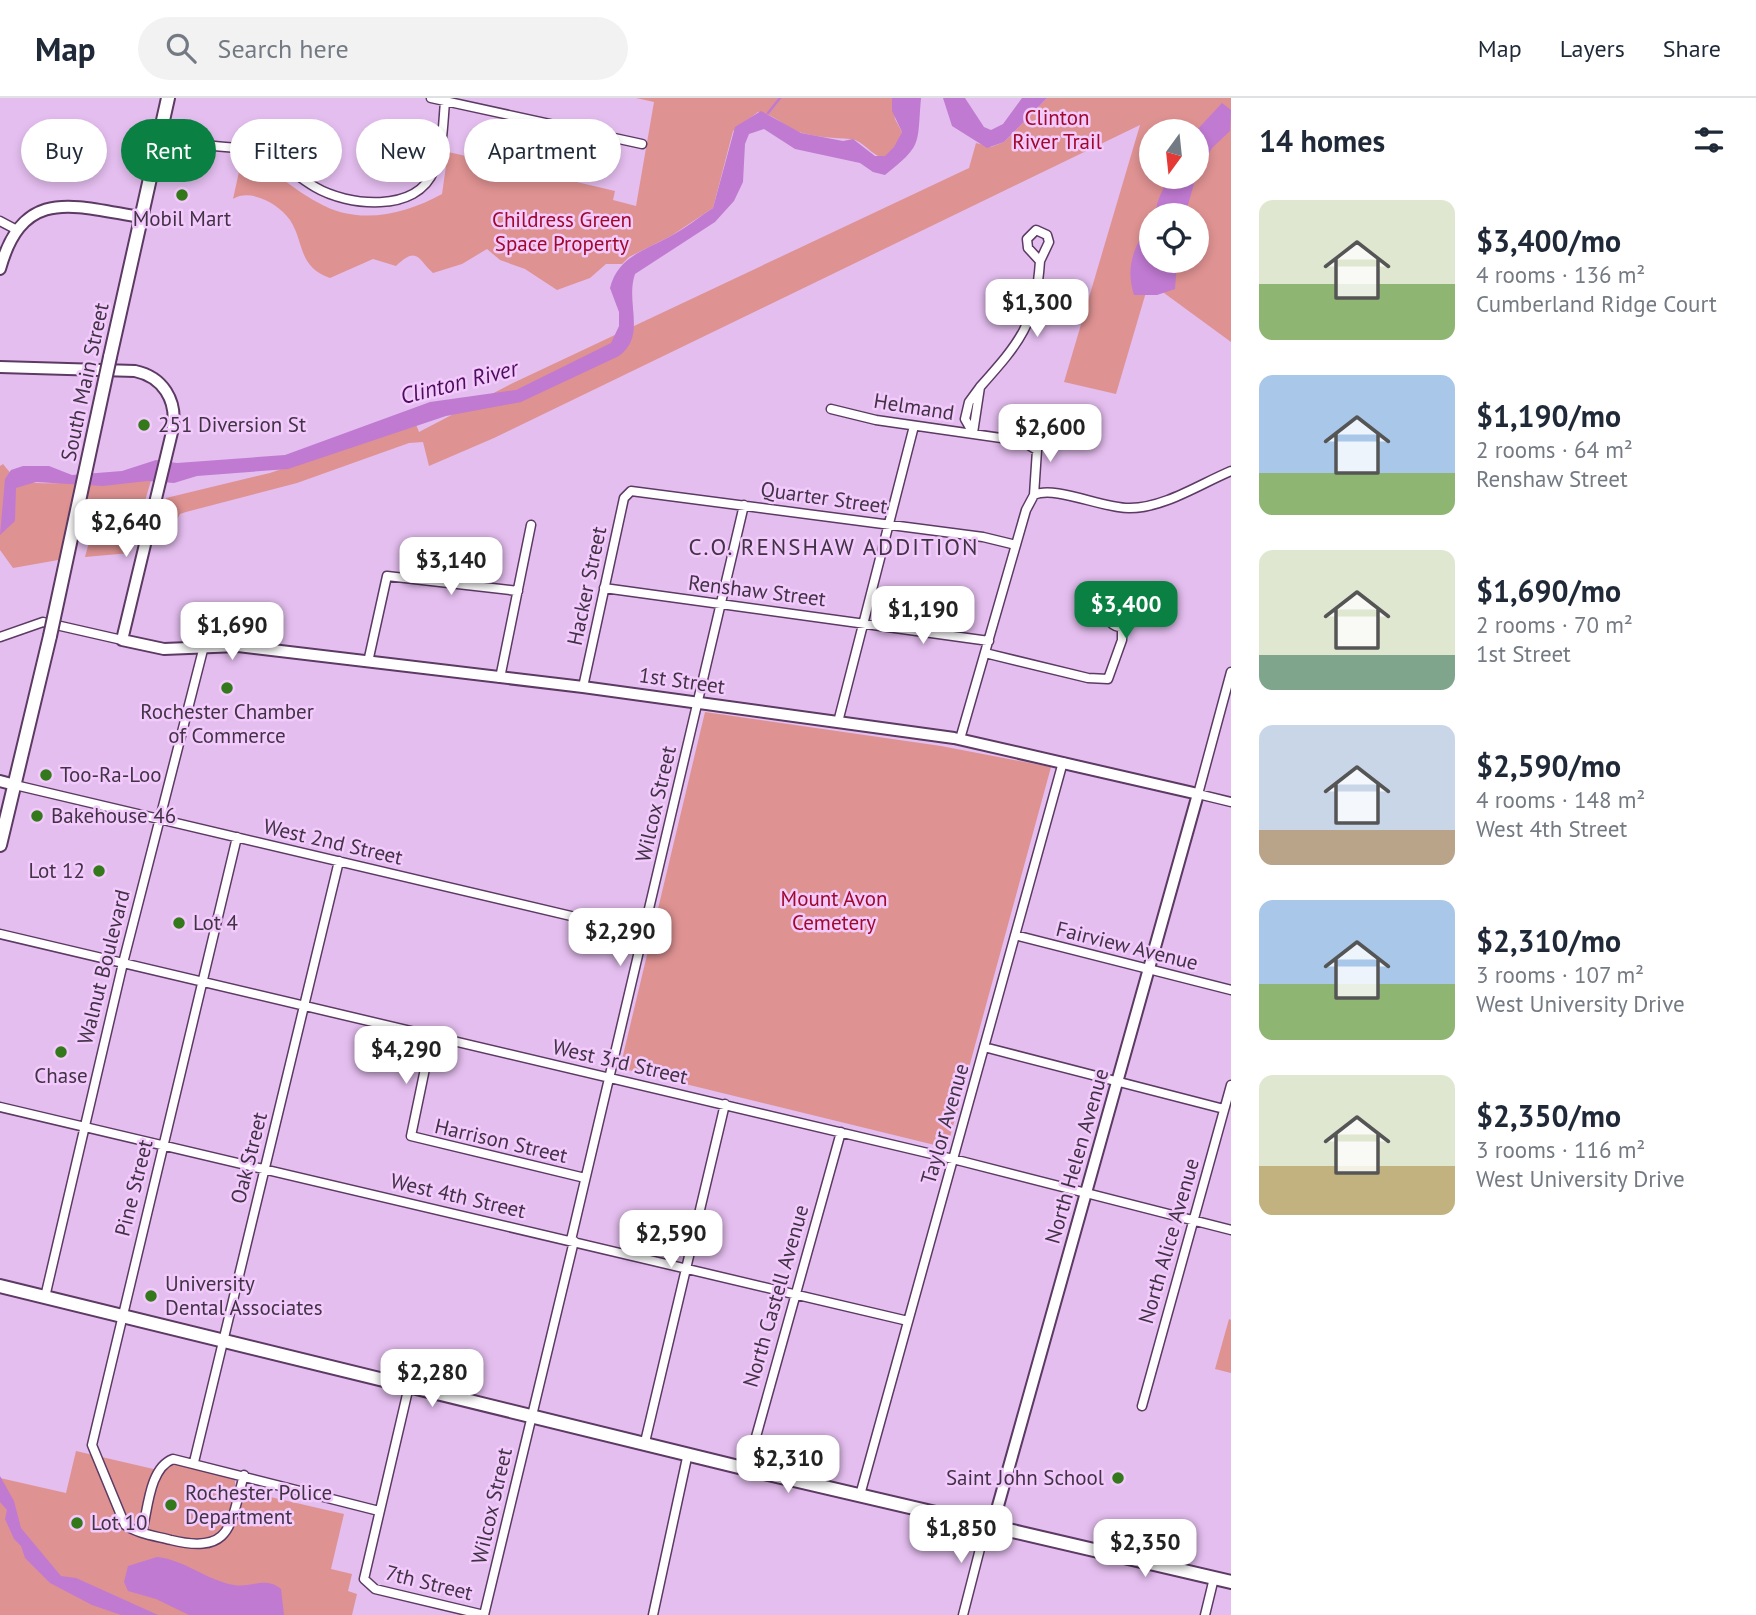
<!DOCTYPE html>
<html lang="en">
<head>
<meta charset="utf-8">
<style>
	body { margin:0; font-family:"PT Sans",sans-serif; background:#f2f2f3; color:#1f2937; height:100vh; display:flex; flex-direction:column; font-size:26px; white-space:nowrap }
	* { box-sizing:border-box; margin:0 }
	p { font-size:23px; color:#747a83 }
	.icon { flex:none; width:38px; height:38px; fill:none; stroke:currentColor; stroke-width:2; stroke-linecap:round; stroke-linejoin:round }
	.map { position:relative; flex:1; overflow:hidden }
	.side { display:flex; flex-direction:column; background:#fff; width:525px }
	.side>* { flex:none }
	.guide { position:absolute; left:21px; top:21px; width:665px; height:63px; display:flex; gap:14px }
	.needle { width:46px; rotate:195deg }
	.tools { position:absolute; left:1139px; top:21px; display:grid; gap:14px }
	.tools a { display:grid; place-items:center; width:70px; height:70px; border-radius:50%; background:#fff; box-shadow:0 4px 10px #0003; font-size:35px }
	.price { position:absolute; translate:-50% -60px; padding:0 16px; border-radius:14px; background:#fff; color:#222; font-size:23px; line-height:46px; filter:drop-shadow(0 2px 4px #0008) }
	.price::after { content:''; position:absolute; left:50%; top:42px; width:21px; height:16px; margin-left:-10px; background:inherit; clip-path:polygon(0 0,100% 0,50% 100%) }
	.price.selected { background:#0b8043; color:#fff }
	ul { padding:0; list-style:none }
	li { display:flex; align-items:center; gap:21px; height:175px; padding:0 28px }
	li span { display:grid; place-items:center; flex:none; width:196px; height:140px; border-radius:14px; color:#555 }
	li>.icon { margin-inline-start:auto }
	span .icon { width:84px; height:84px; fill:#fffc; stroke-width:1 }
	li b { font-size:30px }
	h2 { display:flex; justify-content:space-between; align-items:center; height:84px; padding:0 28px; font-size:30px }
	.tag { padding:0 24px; border-radius:32px; background:#fff; box-shadow:0 4px 10px #0003; font-size:24px; line-height:63px }
	.tag.selected { background:#0b8043; color:#fff }
	header { display:flex; align-items:center; gap:42px; box-sizing:border-box; height:98px; padding:0 35px; background:#fff; border-bottom:2px solid #e0e1e3 }
	header strong { font-size:33px }
	nav { display:flex; gap:38px; margin-inline-start:auto; font-size:24px }
	.search { width:490px; height:63px; background:#f2f2f3; display:flex; align-items:center; gap:18px; box-sizing:border-box; padding:0 24px; border-radius:38px; color:#747a83; font-size:26px }
	main { display:flex; flex:1; min-height:0 }
	.map>svg:first-child { display:block }
</style>
</head>
<body>
<header>
<strong>Map</strong>
<div class="search"><svg class="icon" aria-label="search" viewBox="0 0 24 24"><circle cx="10" cy="10" r="6"/><path d="M15 15l6 6"/></svg>Search here</div>
<nav><a>Map</a><a>Layers</a><a>Share</a></nav>
</header>
<main>
<div class="map">
<svg width="1231" height="1517" viewBox="0 0 1231 1517">
	<rect width="100%" height="100%" fill="#e4beef"/>
	<path fill="#df9292" fill-rule="evenodd" d="M636,0H892L895,21L902,34C881,84 872,43 850,41C834,40 817,39 802,35C785,30 775,16 758,14L733,33L713,110L671,138L629,159L622,166H606L590,180L557,192L525,171L500,162L487,151L462,166L433,175C418,162 418,147 396,168L373,161L330,180C297,168 305,145 290,122C279,106 251,90 233,101L242,60C277,72 288,88 317,104C357,128 404,117 442,96L448,54L529,72L531,66L565,75L564,81L615,93L613,102L636,108L654,4Z
		M1047,0H1231V244L1149,184L1116,296L1064,284L1140,27L494,340L429,368L423,344L409,345L297,385L186,414L180,416L164,443L155,444L166,400L270,375L415,324L419,334L513,285L969,70L976,45L991,49L1004,44ZM1152,33H1197V79H1152ZM1152,117H1197V163H1152Z
		M3,366C10,375 17,383 29,384C61,389 121,378 154,372L130,455L85,459L91,437L69,441L64,461L13,470L0,452V368Z
		M705,614L941,648L1051,669L947,1050L620,970Z
		M1229,1221L1231,1222V1275L1215,1271Z
		M76,1353L162,1373L175,1365L235,1381V1391L344,1416L331,1471L352,1476L348,1493L357,1496L352,1517H0V1380L66,1395Z"/>
	<path fill="#c07ad2" d="M892,0H921C917,47 923,47 885,77L873,74L860,65L795,51L764,31L749,36L745,46L743,84L734,103L715,124L635,176C625,205 647,237 619,258L521,304L446,318L288,371L197,378L174,385L147,383L103,388L36,384L16,390L15,423L0,437L5,381L11,372L23,368H49L72,377L122,373L156,362L177,365L285,357L430,304L516,292L611,245L619,228V214L610,190C618,158 646,152 671,138C686,130 699,119 713,110L735,29L761,13L801,35L843,43L853,41L875,58H885L894,49L902,34L892,13Z
		M943,0H965L984,29L991,32L1003,26L1022,0H1047L1004,44L987,50L952,28Z
		M1222,5L1231,12L1230,33L1212,50L1197,77L1196,33Z
		M1167,79H1196L1185,117H1156C1155,103 1164,93 1167,79Z
		M1151,124L1152,163H1177L1175,191L1157,197H1134C1125,168 1134,148 1151,124Z
		M0,1378L14,1403L21,1430L61,1478L76,1480L158,1517H121L92,1507L50,1485L25,1460L21,1448L14,1441L5,1421L7,1412L0,1404Z
		M157,1459C185,1462 206,1482 234,1487C252,1490 265,1478 281,1491L284,1517H189L156,1501L128,1493L124,1484L128,1468Z"/>
	<g fill="none" stroke-linecap="round" stroke-linejoin="round">
		<path stroke="#c07ad2" stroke-width="2.5" d="M768,15L780,0"/>
		<defs>
			<path id="minor" d="M431,0L642,46
				M161,35C176,39 192,44 207,47C226,50 248,49 265,57C283,65 298,79 315,89C347,108 417,116 434,72C443,52 443,25 445,4
				M0,123L17,132
				M980,289C1020,244 1036,226 1040,163L1028,150L1027,141L1036,132L1047,137L1049,144L1040,163
				M980,289L973,335L965,321L969,304Z
				M831,311L876,322L1022,343L1037,352L1034,397L1026,412L960,641
				M1034,397C1055,387 1104,411 1130,410C1164,410 1200,386 1231,373
				M604,490L989,543
				M1107 515a14 14 0 1 1 28 0a14 14 0 1 1-28 0Z
				M0,539L43,524L122,542
				M985,555L1088,580L1108,581L1122,542V529
				M368,564L387,478L518,493
				M1231,574L1198,696L1231,704
				M500,580L531,427
				M583,589L624,400L631,393L983,439L1016,447
				M838,624L914,328
				M15,687L643,835
				M237,739L92,1347L125,1427C138,1436 156,1438 171,1442C233,1457 230,1426 244,1377
				M0,836L953,1061L1231,1132
				M1015,837L1231,892
				M432,937L411,1038L585,1080
				M984,949L1224,1011
				M0,1009L908,1223
				M571,1142L744,407
				M45,1199L123,865L204,548
				M409,1288L364,1481L375,1491L484,1517
				M1142,1308L1231,987
				M645,1344L725,1006
				M194,1364L339,763
				M747,1371L841,1034
				M860,1397L1063,664
				M142,1434C148,1412 149,1370 173,1361L379,1413
				M484,1517L574,1143
				M653,1517L688,1355
				M963,1517L982,1443L989,1428
				M1205,1517L1214,1480"/>
			<path id="tertiary" d="M0,171C23,88 73,108 140,119
				M0,269L135,273C163,279 177,302 173,330L122,542L164,551L238,548L583,589L954,640L1198,696L996,1415L989,1428
				M0,683L15,687"/>
			<path id="secondary" d="M0,1188L747,1371L1231,1484"/>
			<path id="primary" d="M110,259L168,0
				M0,747L50,538"/>
		</defs>
		<use href="#minor" stroke="#5c3a64" stroke-width="11"/>
		<use href="#tertiary" stroke="#5c3a64" stroke-width="14"/>
		<use href="#secondary" stroke="#5c3a64" stroke-width="16"/>
		<use href="#primary" stroke="#5c3a64" stroke-width="16"/>
		<use href="#minor" stroke="#fff" stroke-width="8"/>
		<use href="#tertiary" stroke="#fff" stroke-width="10"/>
		<use href="#secondary" stroke="#fff" stroke-width="12"/>
		<use href="#primary" stroke="#fff" stroke-width="12"/>
		<defs>
			<path id="primary-bridge" d="M50,538L110,259"/>
		</defs>
		<use href="#primary-bridge" stroke="#5c3a64" stroke-width="16" stroke-linecap="butt"/>
		<use href="#primary-bridge" stroke="#fff" stroke-width="12"/>
	</g>
	<g fill="#33791b" stroke="#f2cafc" stroke-width="2.5">
		<circle cx="182" cy="97" r="7"/>
		<circle cx="144" cy="327" r="7"/>
		<circle cx="227" cy="590" r="7"/>
		<circle cx="46" cy="677" r="7"/>
		<circle cx="37" cy="718" r="7"/>
		<circle cx="99" cy="773" r="7"/>
		<circle cx="179" cy="825" r="7"/>
		<circle cx="61" cy="954" r="7"/>
		<circle cx="151" cy="1198" r="7"/>
		<circle cx="1118" cy="1380" r="7"/>
		<circle cx="171" cy="1407" r="7"/>
		<circle cx="77" cy="1425" r="7"/>
	</g>
	<g text-anchor="middle" stroke-width="5" stroke-linejoin="round" paint-order="stroke">
		<g font-size="21" fill="#a0092b" stroke="#f2cafc">
			<text x="1057" y="27">Clinton<tspan x="1057" dy="24">River Trail</tspan></text>
			<text x="562" y="129">Childress Green<tspan x="562" dy="24">Space Property</tspan></text>
			<text x="834" y="808">Mount Avon<tspan x="834" dy="24">Cemetery</tspan></text>
		</g>
		<g font-size="21" fill="#413245" stroke="#f2cafc" text-anchor="start">
			<text x="182" y="128" text-anchor="middle">Mobil Mart</text>
			<text x="158" y="334">251 Diversion St</text>
			<text x="227" y="621" text-anchor="middle">Rochester Chamber<tspan x="227" dy="24">of Commerce</tspan></text>
			<text x="60" y="684">Too-Ra-Loo</text>
			<text x="51" y="725">Bakehouse 46</text>
			<text x="85" y="780" text-anchor="end">Lot 12</text>
			<text x="193" y="832">Lot 4</text>
			<text x="61" y="985" text-anchor="middle">Chase</text>
			<text x="165" y="1193">University<tspan x="165" dy="24">Dental Associates</tspan></text>
			<text x="1104" y="1387" text-anchor="end">Saint John School</text>
			<text x="185" y="1402">Rochester Police<tspan x="185" dy="24">Department</tspan></text>
			<text x="91" y="1432">Lot 10</text>
		</g>
		<g font-size="21" fill="#413245" stroke="#f2cafc">
			<text transform="translate(85 284) rotate(-78)" y="7">South Main Street</text>
			<text transform="translate(914 309) rotate(9)" y="7">Helmand</text>
			<text transform="translate(824 400) rotate(8)" y="7">Quarter Street</text>
			<text transform="translate(587 488) rotate(-78)" y="7">Hacker Street</text>
			<text transform="translate(757 493) rotate(7)" y="7">Renshaw Street</text>
			<text transform="translate(682 583) rotate(8)" y="7">1st Street</text>
			<text transform="translate(656 706) rotate(-77)" y="7">Wilcox Street</text>
			<text transform="translate(333 744) rotate(13)" y="7">West 2nd Street</text>
			<text transform="translate(1127 848) rotate(14)" y="7">Fairview Avenue</text>
			<text transform="translate(104 869) rotate(-76)" y="7">Walnut Boulevard</text>
			<text transform="translate(620 964) rotate(13)" y="7">West 3rd Street</text>
			<text transform="translate(945 1026) rotate(-74)" y="7">Taylor Avenue</text>
			<text transform="translate(501 1043) rotate(13)" y="7">Harrison Street</text>
			<text transform="translate(1077 1058) rotate(-74)" y="7">North Helen Avenue</text>
			<text transform="translate(249 1060) rotate(-76)" y="7">Oak Street</text>
			<text transform="translate(134 1090) rotate(-76)" y="7">Pine Street</text>
			<text transform="translate(458 1098) rotate(13)" y="7">West 4th Street</text>
			<text transform="translate(1169 1143) rotate(-74)" y="7">North Alice Avenue</text>
			<text transform="translate(776 1198) rotate(-74)" y="7">North Castell Avenue</text>
			<text transform="translate(492 1408) rotate(-77)" y="7">Wilcox Street</text>
			<text transform="translate(429 1485) rotate(14)" y="7">7th Street</text>
		</g>
		<g font-size="23" font-style="italic" fill="#4f0b5e" stroke="#f2cafc">
			<text transform="translate(459 284) rotate(-14)" y="8">Clinton River</text>
		</g>
		<g font-size="23" letter-spacing="2" fill="#413245" stroke="#f2cafc">
			<text x="834" y="457">C.O. RENSHAW ADDITION</text>
		</g>
	</g>
</svg>
<div class="tools">
<a><svg class="needle" viewBox="-14 -14 28 28"><path d="M0-13l5 13h-10z" fill="#e53935"/><path d="M0 13l5-13h-10z" fill="#747a83"/></svg></a>
<a><svg class="icon" aria-label="locate" viewBox="0 0 24 24"><circle cx="12" cy="12" r="6"/><path d="M12 2v4M12 18v4M2 12h4M18 12h4"/></svg></a>
</div>
<b class="price" style="left:1037px;top:241px">$1,300</b>
<b class="price" style="left:1050px;top:366px">$2,600</b>
<b class="price" style="left:126px;top:461px">$2,640</b>
<b class="price" style="left:451px;top:499px">$3,140</b>
<b class="price selected" style="left:1126px;top:543px">$3,400</b>
<b class="price" style="left:923px;top:548px">$1,190</b>
<b class="price" style="left:232px;top:564px">$1,690</b>
<b class="price" style="left:620px;top:870px">$2,290</b>
<b class="price" style="left:406px;top:988px">$4,290</b>
<b class="price" style="left:671px;top:1172px">$2,590</b>
<b class="price" style="left:432px;top:1311px">$2,280</b>
<b class="price" style="left:788px;top:1397px">$2,310</b>
<b class="price" style="left:961px;top:1467px">$1,850</b>
<b class="price" style="left:1145px;top:1481px">$2,350</b>
<div class="guide">
<a class="tag">Buy</a>
<a class="tag selected">Rent</a>
<a class="tag">Filters</a>
<a class="tag">New</a>
<a class="tag">Apartment</a>
</div>
</div>
<section class="side">
<h2>14 homes<svg class="icon" aria-label="filters" viewBox="0 0 24 24"><path d="M4 7h16M4 17h16"/><circle cx="9" cy="7" r="2"/><circle cx="15" cy="17" r="2"/></svg></h2>
<ul>
<li><span style="background:linear-gradient(#dfe7d0 60%,#8fb573 0)"><svg class="icon" aria-label="home" viewBox="0 0 24 24"><path d="M3 11l9-7 9 7M6 9v11h12V9"/></svg></span><div><b>$3,400/mo</b><p>4 rooms · 136 m²</p><p>Cumberland Ridge Court</p></div></li>
<li><span style="background:linear-gradient(#a9c7e8 70%,#8fb573 0)"><svg class="icon" aria-label="home" viewBox="0 0 24 24"><path d="M3 11l9-7 9 7M6 9v11h12V9"/></svg></span><div><b>$1,190/mo</b><p>2 rooms · 64 m²</p><p>Renshaw Street</p></div></li>
<li><span style="background:linear-gradient(#dfe7d0 75%,#7fa58c 0)"><svg class="icon" aria-label="home" viewBox="0 0 24 24"><path d="M3 11l9-7 9 7M6 9v11h12V9"/></svg></span><div><b>$1,690/mo</b><p>2 rooms · 70 m²</p><p>1st Street</p></div></li>
<li><span style="background:linear-gradient(#c9d6e8 75%,#b9a48a 0)"><svg class="icon" aria-label="home" viewBox="0 0 24 24"><path d="M3 11l9-7 9 7M6 9v11h12V9"/></svg></span><div><b>$2,590/mo</b><p>4 rooms · 148 m²</p><p>West 4th Street</p></div></li>
<li><span style="background:linear-gradient(#a9c7e8 60%,#8fb573 0)"><svg class="icon" aria-label="home" viewBox="0 0 24 24"><path d="M3 11l9-7 9 7M6 9v11h12V9"/></svg></span><div><b>$2,310/mo</b><p>3 rooms · 107 m²</p><p>West University Drive</p></div></li>
<li><span style="background:linear-gradient(#dfe7d0 65%,#c2b280 0)"><svg class="icon" aria-label="home" viewBox="0 0 24 24"><path d="M3 11l9-7 9 7M6 9v11h12V9"/></svg></span><div><b>$2,350/mo</b><p>3 rooms · 116 m²</p><p>West University Drive</p></div></li>
</ul>
</section>
</main>
</body>
</html>
